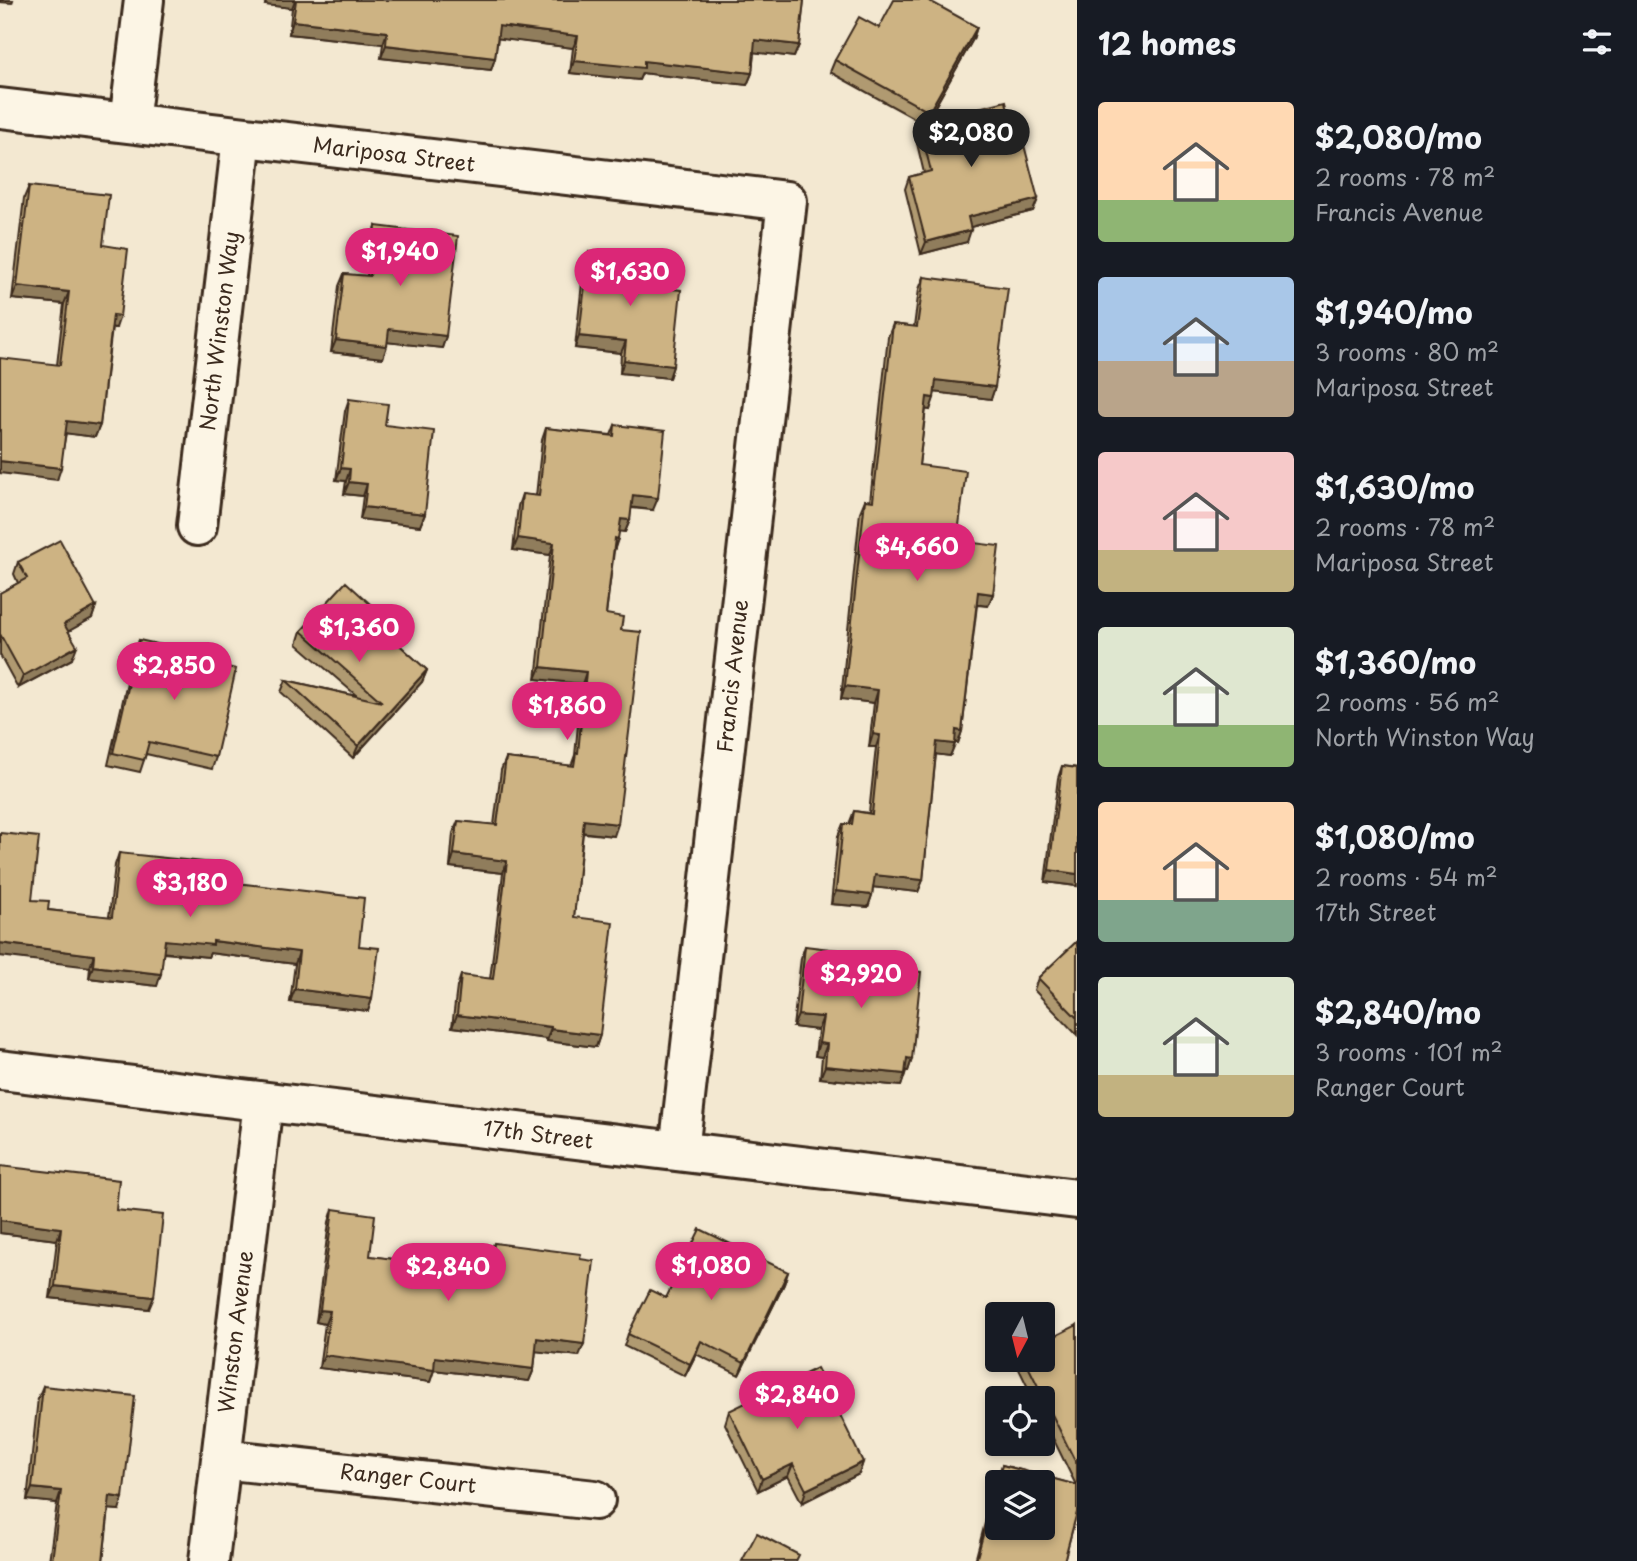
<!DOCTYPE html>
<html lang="en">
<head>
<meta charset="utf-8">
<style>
	body { margin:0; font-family:"Playpen Sans",sans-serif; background:#20242c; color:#f1f3f6; height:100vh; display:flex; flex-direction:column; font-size:26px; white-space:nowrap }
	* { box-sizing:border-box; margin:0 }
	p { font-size:23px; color:#9ea1a6 }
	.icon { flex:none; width:38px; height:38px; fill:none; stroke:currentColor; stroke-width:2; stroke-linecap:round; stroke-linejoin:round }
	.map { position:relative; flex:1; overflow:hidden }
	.drawer { display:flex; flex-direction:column; background:#171b24; width:560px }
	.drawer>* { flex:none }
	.needle { width:46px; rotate:187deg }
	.tools { position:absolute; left:985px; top:1302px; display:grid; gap:14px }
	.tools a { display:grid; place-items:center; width:70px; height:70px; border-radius:7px; background:#171b24; box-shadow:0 4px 10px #0003; font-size:35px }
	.price { position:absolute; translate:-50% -60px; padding:0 16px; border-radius:24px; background:#db2777; color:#fff; font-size:23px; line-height:46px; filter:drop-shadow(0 2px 4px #0008) }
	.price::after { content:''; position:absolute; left:50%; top:42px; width:21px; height:16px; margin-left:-10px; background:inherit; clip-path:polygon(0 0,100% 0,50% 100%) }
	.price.on { background:#222; color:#fff }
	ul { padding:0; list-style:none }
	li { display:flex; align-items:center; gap:21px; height:175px; padding:0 21px }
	li span { display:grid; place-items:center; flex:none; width:196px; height:140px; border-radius:7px; color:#555 }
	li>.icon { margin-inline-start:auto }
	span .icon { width:84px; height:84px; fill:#fffc; stroke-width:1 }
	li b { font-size:30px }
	h2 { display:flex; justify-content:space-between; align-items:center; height:84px; padding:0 21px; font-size:30px }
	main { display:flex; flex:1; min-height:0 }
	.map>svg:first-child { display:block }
</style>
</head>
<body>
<main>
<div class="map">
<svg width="1077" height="1561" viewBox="0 0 1077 1561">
	<rect width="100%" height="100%" fill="#f3e8d1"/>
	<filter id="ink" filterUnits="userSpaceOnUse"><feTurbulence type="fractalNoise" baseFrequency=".0143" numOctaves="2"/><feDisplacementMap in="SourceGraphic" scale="14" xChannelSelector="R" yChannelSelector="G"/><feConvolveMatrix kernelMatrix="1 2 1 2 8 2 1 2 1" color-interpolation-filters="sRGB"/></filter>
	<g filter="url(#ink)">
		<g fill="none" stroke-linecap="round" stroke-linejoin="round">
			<defs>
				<path id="street" d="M0,108L787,201L679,1151
					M129,123L144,0
					M197,526L242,137
					M0,1070L1077,1199
					M221,1459L595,1500
					M209,1561L263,1102"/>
			</defs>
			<use href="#street" stroke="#3b2a1e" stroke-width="44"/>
			<use href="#street" stroke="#fcf5e5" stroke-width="38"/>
		</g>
		<path fill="#b09a71" stroke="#3b2a1e" stroke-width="2" d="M266,0H804L799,45L794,57L754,52L752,73L747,85L642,73L639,80L570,73L573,48L498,38L495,58L491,70L381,58L383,44L289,34L292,8L265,5Z
			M977,27L973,39L927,121L1009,116L1038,199L1033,211L970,227L967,242L921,254L905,189L909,177L924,173L915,135L919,123L921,122L830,72L835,60L879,28Z
			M29,186L103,245L116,328H112L100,425L95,437L66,433L57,480V365L64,304L12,299L24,198Z
			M376,226L446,336L442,348L387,342L383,358L331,352L339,286L344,274L367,276L372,238Z
			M589,252L647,286L673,366L669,378L620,373L621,353L575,348L584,264Z
			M924,277L995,387L991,399L935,392L930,410L926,409L919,465L957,541L993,594L988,606L977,605L962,731L958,743H955L950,756L936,754L923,880L918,892L873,887L872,895L868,907L831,904L838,836L843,824H849L854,811L869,813L876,747H869L874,703L841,699L860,512L865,500L870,501L888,337L893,324L914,327L919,289Z
			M349,399L385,425L425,514L420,526L360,519L363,496L344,494L346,481L336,480L345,411Z
			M615,425L653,510L631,508L630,520L625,532L619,531L614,551L606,614L621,630L614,836L583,833L574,917L600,1035L596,1047L547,1041V1039L452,1027L457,987L461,975L490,979L503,873L450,867L453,833L458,821L494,825L501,770L506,758L571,766L575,755L582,684L536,679L550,555L513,550L518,506L522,494L536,496L542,440L546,428L611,435Z
			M18,562L96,606L92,618L68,631L72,659L18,688L0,655V593L18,583L14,574Z
			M376,624L427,670L422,682L353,758L281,692L286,680L357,696L297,644L301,631Z
			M139,640L197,660L216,757L212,769L146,754L140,772L108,765L134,652Z
			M1062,766L1077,768V886L1045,882L1058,778Z
			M119,853L220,881L359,946L372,999L368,1011L290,1002L295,964L210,953L208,957L163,953L157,986L89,978L90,967L32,900L48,910L109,917L115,865Z
			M1077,941V1035L1034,990L1038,978Z
			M805,946L853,965L912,1059L908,1071H906L901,1086L820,1078L822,1057L815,1056L818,1030L793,1027L801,958Z
			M333,1209L370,1256L487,1272L489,1255L494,1243L580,1259L579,1356L536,1351L534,1369L529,1381L434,1370L430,1382L319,1368L325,1324L316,1322L329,1222Z
			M116,1210L149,1309L50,1298L57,1240L0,1233Z
			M788,1272L784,1284L739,1375L696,1354L685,1376L624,1346L628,1334L666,1298Z
			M1077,1325V1512L1064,1561H975L997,1477L1002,1465L1076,1485L1043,1418V1398H1033L1017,1365L1019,1360H1043Z
			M43,1386L119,1510L109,1509L103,1561H49L57,1503L27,1500L38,1398Z
			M729,1411L863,1462L859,1474L802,1503L788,1476L758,1491L725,1424Z"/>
		<path fill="#907d5c" stroke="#3b2a1e" stroke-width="2" d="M0,0H13L12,3L0,2Z
			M267,0H295L292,8L265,5Z
			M293,21L387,32L383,44L289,34Z
			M499,26L578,36L573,48L494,38Z
			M977,27L973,39L925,124L929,112Z
			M755,40L799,45L794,57L751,52Z
			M386,45L495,58L491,70L381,58Z
			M574,61H644L752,73L747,85L642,73L639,80L570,73Z
			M1038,199L1033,211L963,229L968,217Z
			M971,230L967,242L921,254L926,242Z
			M17,286L69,292L64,304L12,299Z
			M113,315L120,316L116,328L109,327Z
			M389,329L446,336L442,348L385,342Z
			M579,336L626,341L621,353L575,348Z
			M336,340L387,346L383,358L331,352Z
			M624,360L673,366L669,378L620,373Z
			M936,380L995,387L991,399L932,392Z
			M927,397L934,398L930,410L923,409Z
			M67,421L100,425L95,437L63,433Z
			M0,461L61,468L57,480L0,473Z
			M341,468L350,469L346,481L336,480Z
			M349,482L367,484L363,496L344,494Z
			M633,495L658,498L653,510L628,507Z
			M364,507L425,514L420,526L360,519Z
			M621,519L630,520L625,532L616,531Z
			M518,538L554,543L550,555L513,550Z
			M615,538L618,539L614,551Z
			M978,592L993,594L988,606L974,604Z
			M96,606L92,618L60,636L64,624Z
			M380,613L376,625L373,621Z
			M77,646L72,659L18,688L23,676Z
			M541,667L586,672L582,684L536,679Z
			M427,670L422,682L353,758L358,746Z
			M845,686L878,690L874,703L841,699Z
			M956,730L962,731L958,743L952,742Z
			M873,734L880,735L876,747H869Z
			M937,742L955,744L950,756L933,754Z
			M584,820L618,824L614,836L580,832Z
			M454,854L507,861L503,873L450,867Z
			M1049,870L1077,874V886L1045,882Z
			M875,875L923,880L918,892L870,887Z
			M836,891L872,895L868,907L831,904Z
			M165,940L213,941L299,952L295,964L210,953L208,957L160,952Z
			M0,943L94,955L90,967L0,956Z
			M93,966L161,974L157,986L89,978Z
			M295,989L372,999L368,1011L290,1002Z
			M457,1015L551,1027L547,1039L452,1027Z
			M798,1015L823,1017L818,1030L793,1027Z
			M551,1029L600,1035L596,1047L547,1041Z
			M819,1043L827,1044L822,1057L815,1056Z
			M907,1058L912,1059L908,1071H903Z
			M825,1066L905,1074L901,1086L820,1078Z
			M0,1220L61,1228L57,1240L0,1233Z
			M788,1272L784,1284L739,1375L744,1363Z
			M55,1286L154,1297L149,1309L50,1298Z
			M320,1310L330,1311L325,1324L316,1322Z
			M537,1338L584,1344L579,1356L533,1351Z
			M701,1341L696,1354L685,1376L690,1364Z
			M324,1355L435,1357L534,1369L529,1381L434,1370L430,1382L319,1368Z
			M863,1462L859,1474L802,1503L806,1490Z
			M793,1464L788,1476L758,1491L762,1479Z
			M32,1488L61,1491L57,1503L27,1500Z
			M110,1496L123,1498L119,1510L106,1509Z"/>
		<path fill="#cdb383" stroke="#3b2a1e" stroke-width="2" fill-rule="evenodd" d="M296,0H804L799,45L755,40L752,73L644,61V68L574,61L578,36L499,26L495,58L386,45L387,32L293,21Z
			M894,0H928L977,27L929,112L835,60L859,17L879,28Z
			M1006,101L1009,116L1016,114L1038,199L968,217L971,230L926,242L909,177L931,171L919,123Z
			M29,186L109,195L103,245L128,249L120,316L113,315L100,425L67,421L61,468L0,461V358L60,365L69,292L17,286Z
			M376,226L458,236L446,336L389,329L387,346L336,340L344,274L370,276Z
			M589,252L650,258L647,286L681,290L673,366L624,360L626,341L579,336Z
			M924,277L1008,288L995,387L936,380L934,398L927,397L919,465L966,471L957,541L999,546L993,594L978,592L962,731L956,730L955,744L937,742L923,880L875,875L872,895L836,891L843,824H852L854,811L872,814L880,735L873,734L878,690L845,686L865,500L873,501L893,324L917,327Z
			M349,399L388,404L385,425L434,431L425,514L364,507L367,484L349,482L350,469L341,468Z
			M615,425L665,431L658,498L633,495L630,520L621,519L618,539L615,538L606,614L623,617L621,630L641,632L618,824L584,820L574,917L613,922L600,1035L551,1029V1027L457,1015L461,975L493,979L507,861L454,854L458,821L497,825L506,758L574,766L576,753H578L586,672L541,667L554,543L518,538L522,494L539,496L546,428L614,436Z
			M60,540L96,606L64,624L77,646L23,676L0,634V593L27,578L18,562Z
			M346,582L380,613L373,621L427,670L358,746L286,680L382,702L301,631Z
			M139,640L199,653L197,660L236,669L216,757L149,742L144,760L113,753Z
			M1062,766L1077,768V874L1049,870Z
			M0,833L39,837L32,900L49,901L48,910L112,917L119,853L222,864L220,881L364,898L359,946L379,948L372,999L295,989L299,952L213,941V945L165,940L161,974L93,966L94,955L0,943Z
			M1077,941V1018L1038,978Z
			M805,946L854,952L853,965L921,972L912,1059L907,1058L905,1074L825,1066L827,1044L819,1043L823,1017L798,1015Z
			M0,1166L119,1180L116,1210L163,1215L154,1297L55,1286L61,1228L0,1220Z
			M333,1209L375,1215L370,1256L490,1272L494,1243L581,1254L580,1259L594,1261L584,1344L537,1338L534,1369L435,1357L434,1370L324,1355L330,1311L320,1310Z
			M700,1229L788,1272L744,1363L701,1341L690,1364L628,1334L650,1290L666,1298Z
			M1077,1325V1465L1025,1360H1043V1342Z
			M817,1368L863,1462L806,1490L793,1464L762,1479L729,1411Z
			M43,1386L135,1396L123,1498L110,1496L103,1561H52L61,1491L32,1488Z
			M1002,1465L1077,1485V1512L1064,1561H976ZM998,1482H1043V1528H998Z
			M757,1533L799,1555L796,1561H742Z"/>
	</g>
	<g text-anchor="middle" stroke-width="5" stroke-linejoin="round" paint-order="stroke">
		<g font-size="21" fill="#3b2a1e" stroke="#fcf5e5">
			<text transform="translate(394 155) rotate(7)" y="7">Mariposa Street</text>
			<text transform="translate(220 331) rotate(-83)" y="7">North Winston Way</text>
			<text transform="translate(733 676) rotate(-84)" y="7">Francis Avenue</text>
			<text transform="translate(538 1135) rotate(7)" y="7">17th Street</text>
			<text transform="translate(236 1332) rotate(-83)" y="7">Winston Avenue</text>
			<text transform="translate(408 1479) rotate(6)" y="7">Ranger Court</text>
		</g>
	</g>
</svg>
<div class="tools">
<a><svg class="needle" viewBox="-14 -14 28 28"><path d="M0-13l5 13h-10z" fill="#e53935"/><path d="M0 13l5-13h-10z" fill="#9ea1a6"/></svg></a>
<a><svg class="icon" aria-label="locate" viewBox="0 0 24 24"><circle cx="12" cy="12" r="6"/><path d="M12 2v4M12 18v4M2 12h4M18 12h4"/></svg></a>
<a><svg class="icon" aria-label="layers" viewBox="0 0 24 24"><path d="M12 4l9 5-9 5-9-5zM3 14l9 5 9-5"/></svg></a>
</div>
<b class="price on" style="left:971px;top:169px">$2,080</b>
<b class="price" style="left:400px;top:288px">$1,940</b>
<b class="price" style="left:630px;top:308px">$1,630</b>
<b class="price" style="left:917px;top:583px">$4,660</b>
<b class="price" style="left:359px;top:664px">$1,360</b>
<b class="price" style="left:174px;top:702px">$2,850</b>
<b class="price" style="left:567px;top:742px">$1,860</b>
<b class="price" style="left:190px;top:919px">$3,180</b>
<b class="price" style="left:861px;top:1010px">$2,920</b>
<b class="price" style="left:711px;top:1302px">$1,080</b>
<b class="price" style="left:448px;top:1303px">$2,840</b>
<b class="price" style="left:797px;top:1431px">$2,840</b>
</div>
<section class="drawer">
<h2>12 homes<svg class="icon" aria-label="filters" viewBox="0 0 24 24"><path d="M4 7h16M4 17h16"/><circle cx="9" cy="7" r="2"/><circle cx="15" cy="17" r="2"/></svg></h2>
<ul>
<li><span style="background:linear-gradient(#ffd9b3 70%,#8fb573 0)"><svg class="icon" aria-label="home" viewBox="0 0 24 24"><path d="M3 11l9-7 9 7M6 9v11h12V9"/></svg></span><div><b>$2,080/mo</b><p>2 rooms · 78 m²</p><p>Francis Avenue</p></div></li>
<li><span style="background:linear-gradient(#a9c7e8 60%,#b9a48a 0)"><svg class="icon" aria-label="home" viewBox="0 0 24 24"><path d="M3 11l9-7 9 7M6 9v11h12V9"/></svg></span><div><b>$1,940/mo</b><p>3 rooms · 80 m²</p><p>Mariposa Street</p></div></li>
<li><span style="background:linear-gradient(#f6c9c9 70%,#c2b280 0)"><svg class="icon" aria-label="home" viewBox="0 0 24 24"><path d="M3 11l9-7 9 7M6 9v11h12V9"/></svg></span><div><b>$1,630/mo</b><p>2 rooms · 78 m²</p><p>Mariposa Street</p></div></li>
<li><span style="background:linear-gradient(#dfe7d0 70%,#8fb573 0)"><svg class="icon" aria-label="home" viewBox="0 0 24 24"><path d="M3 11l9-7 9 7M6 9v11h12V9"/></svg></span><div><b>$1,360/mo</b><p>2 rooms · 56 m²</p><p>North Winston Way</p></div></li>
<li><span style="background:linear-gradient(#ffd9b3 70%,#7fa58c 0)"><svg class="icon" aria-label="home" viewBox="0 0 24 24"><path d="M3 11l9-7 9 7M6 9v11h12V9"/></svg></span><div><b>$1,080/mo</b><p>2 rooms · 54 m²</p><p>17th Street</p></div></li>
<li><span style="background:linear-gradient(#dfe7d0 70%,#c2b280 0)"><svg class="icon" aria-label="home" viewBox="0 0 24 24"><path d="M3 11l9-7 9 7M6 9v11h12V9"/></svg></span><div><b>$2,840/mo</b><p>3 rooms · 101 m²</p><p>Ranger Court</p></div></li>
</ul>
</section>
</main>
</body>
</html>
